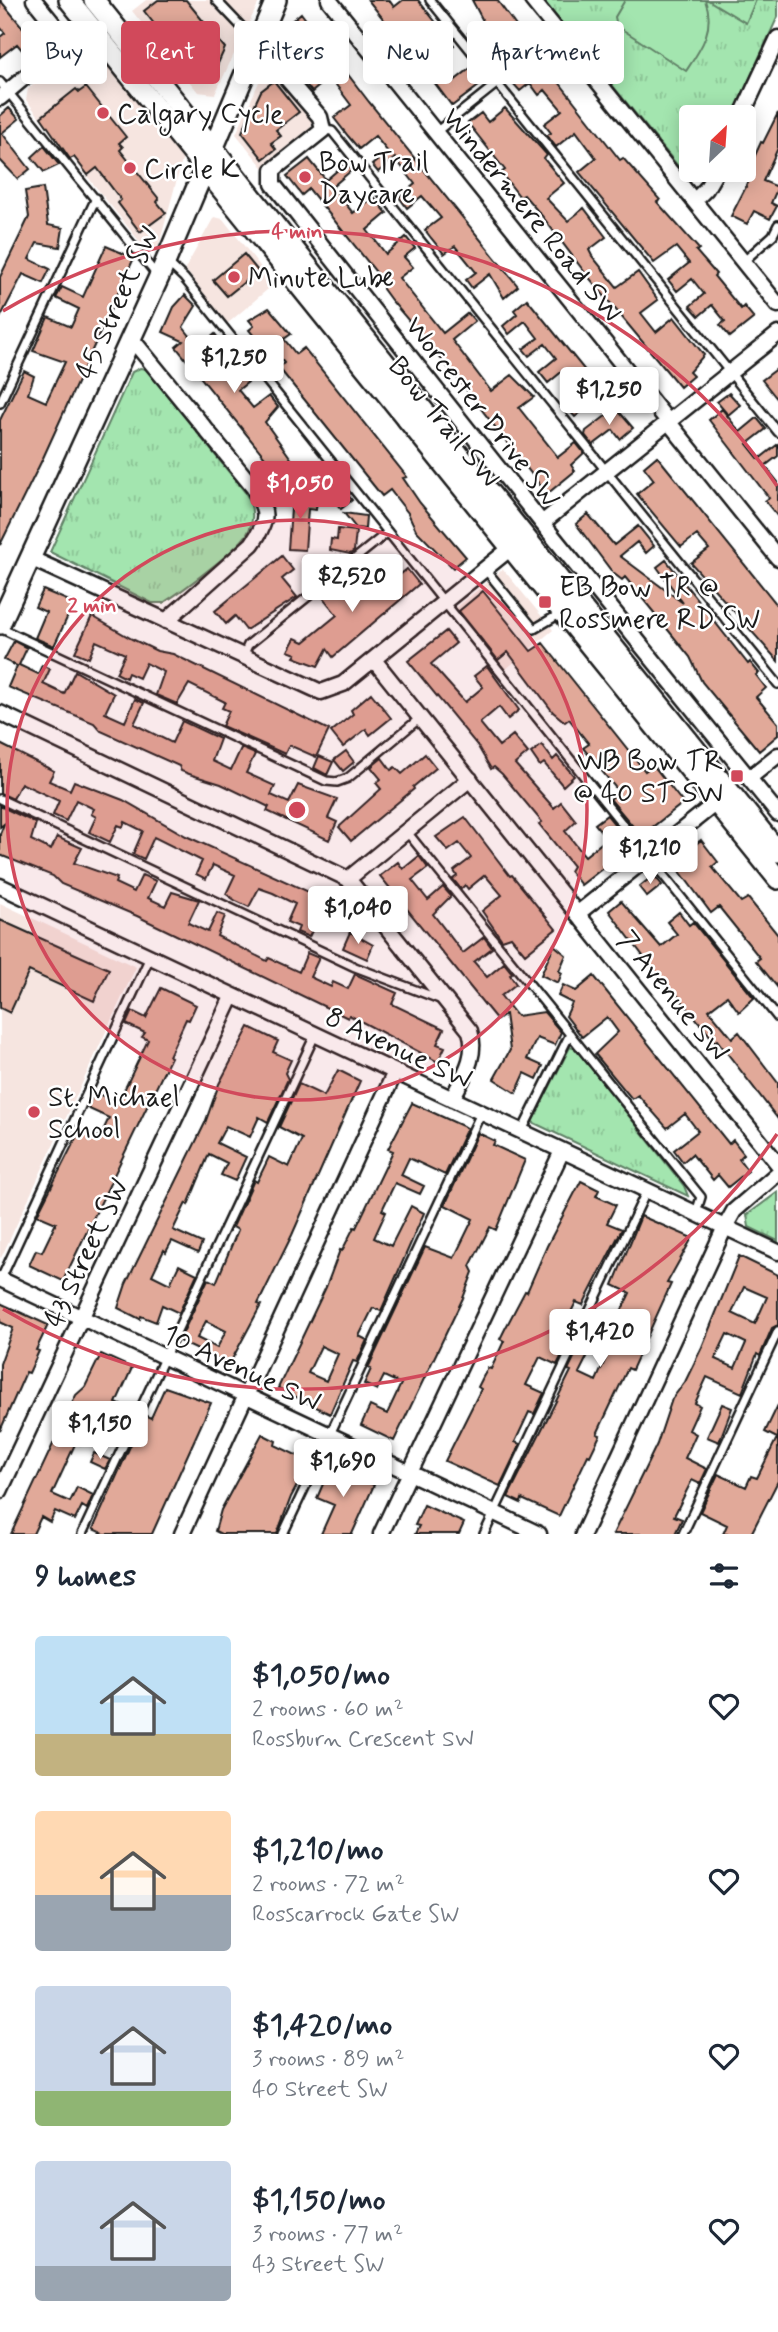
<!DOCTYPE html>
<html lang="en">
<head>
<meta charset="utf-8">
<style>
	body { margin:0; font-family:Mynerve,sans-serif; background:#f2f2f3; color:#1f2937; height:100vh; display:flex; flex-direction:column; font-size:26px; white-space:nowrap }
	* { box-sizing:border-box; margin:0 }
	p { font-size:23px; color:#747a83 }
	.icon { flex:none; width:38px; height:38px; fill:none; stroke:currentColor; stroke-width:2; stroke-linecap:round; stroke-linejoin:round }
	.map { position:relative; height:1534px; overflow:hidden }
	.sheet { display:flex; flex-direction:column; background:#fff; flex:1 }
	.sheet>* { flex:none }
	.guide { position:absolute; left:21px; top:21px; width:737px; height:63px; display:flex; gap:14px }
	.needle { width:46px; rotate:25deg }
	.fabs { position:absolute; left:679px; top:105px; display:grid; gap:14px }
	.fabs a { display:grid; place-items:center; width:77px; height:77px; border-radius:7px; background:#fff; box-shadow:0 4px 18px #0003; font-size:35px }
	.price { position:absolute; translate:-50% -60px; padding:0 16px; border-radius:7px; background:#fff; color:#222; font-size:23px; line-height:46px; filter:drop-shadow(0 2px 4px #0008) }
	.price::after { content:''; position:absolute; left:50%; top:42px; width:21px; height:16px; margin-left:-10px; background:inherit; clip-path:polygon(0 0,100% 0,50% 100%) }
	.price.selected { background:#d1495b; color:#fff }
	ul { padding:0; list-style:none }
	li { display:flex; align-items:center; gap:21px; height:175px; padding:0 35px }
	li span { display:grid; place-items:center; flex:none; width:196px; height:140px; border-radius:7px; color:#555 }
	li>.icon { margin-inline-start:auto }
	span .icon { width:84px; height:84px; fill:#fffc; stroke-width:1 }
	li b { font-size:30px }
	h2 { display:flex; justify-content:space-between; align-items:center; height:84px; padding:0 35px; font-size:30px }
	.pill { padding:0 24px; border-radius:7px; background:#fff; box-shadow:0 4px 18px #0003; font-size:24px; line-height:63px }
	.pill.selected { background:#d1495b; color:#fff }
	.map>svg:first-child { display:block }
</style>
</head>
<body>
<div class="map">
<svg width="778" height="1534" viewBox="0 0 778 1534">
	<defs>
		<pattern id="park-tufts" width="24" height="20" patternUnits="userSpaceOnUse" patternTransform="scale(1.75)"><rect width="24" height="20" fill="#a3e5af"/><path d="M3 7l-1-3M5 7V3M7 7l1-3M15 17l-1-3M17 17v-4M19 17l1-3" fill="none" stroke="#8cc496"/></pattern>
	</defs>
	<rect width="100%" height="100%" fill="#fff"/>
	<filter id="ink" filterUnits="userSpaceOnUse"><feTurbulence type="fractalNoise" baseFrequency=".0143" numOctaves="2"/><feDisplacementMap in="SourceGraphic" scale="14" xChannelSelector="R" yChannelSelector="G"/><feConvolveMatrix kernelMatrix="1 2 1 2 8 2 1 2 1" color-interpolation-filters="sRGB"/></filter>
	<g filter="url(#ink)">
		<path fill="#f6e5e0" d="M146,0H260L215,94L198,92L132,11Z
			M81,48L96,50L183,157L157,252L147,251L26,100L28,89Z
			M266,66L274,72L312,119L311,133L266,171L236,134Z
			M214,217L223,219L274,284L227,324L185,269Z
			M503,569L553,630L500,674L451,612Z
			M0,903L136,967L1,1258L0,1257Z"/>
		<path fill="url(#park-tufts)" stroke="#608066" stroke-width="2" d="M543,0H778V16L732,117H691V170H707L698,176H686Z
			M140,368L146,369L245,492C253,505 255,520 247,534C237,550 181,592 163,603H152L50,552L132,372Z
			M570,1047L576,1049L684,1186L688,1196L532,1122Z
			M778,1192V1241L749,1227L747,1215Z"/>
		<path fill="#a3e5af" stroke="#608066" stroke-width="2" d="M625,0H705C716,28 701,49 686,71L617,26L615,17Z
			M708,0H756L746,23Z"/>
		<path fill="#e1a999" stroke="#1c1c1c" stroke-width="2" fill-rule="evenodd" d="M0,0L34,41L22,50L17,44L0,57V37L5,33L0,27Z
			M158,0H186L225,48L216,68L210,65L196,77L144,11Z
			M368,0H389L394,7L403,0H418L454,45L436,59L454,81L472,67L484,82L452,106L406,45L402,48L394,39L397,36Z
			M472,0H497L529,44L516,55L508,45L488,58L468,33L483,21Z
			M301,13L369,102L518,286L504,298L490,274L472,288L466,280L476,272L455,246L444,254L431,238L425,230L441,218L422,196L407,208L399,197L415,184L395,158L378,172L372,165L388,152L375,136L359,149L348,136L334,118L351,105L330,77L312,92L277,48L295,33L288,24Z
			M544,63L620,160L623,158L660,200L657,202L699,249L696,251L716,274L714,276L741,309L744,306L754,318L730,337L720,325L725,321L712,305L699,316L690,306L704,294L692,279L677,291L668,280L689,263L676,247L654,263L579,172L596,158L576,131L556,147L547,135L551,133L544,124L562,110L545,90L539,95L530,83L520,91L512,82L523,73L527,76Z
			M274,81L299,112L276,130L281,136L271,143L276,149L263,159L242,132L261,91Z
			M86,87L126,137L119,143L123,147L120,150L159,199L157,202L166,213L140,232L118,203L121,200L97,168L88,175L74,157L70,159L41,117L76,89L79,92Z
			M9,108L19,119L2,133L30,169L18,179L0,160V116Z
			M505,108L547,155L544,159L564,183L546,198L568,221L584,208L606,237L589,250L592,256L617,287L638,272L658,300L641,313L656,332L674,317L704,355L689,372L693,376L680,387L586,274L542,216L524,195L520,197L501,173L505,170L468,123L481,113L488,122Z
			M778,113V148L763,181L778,187L771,203L777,206L770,219L754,211L747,224L731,216L750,179L745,177L757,151L761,142L763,143Z
			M44,146L59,165L44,172L32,157Z
			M309,159L326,180L346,163L352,170L332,187L353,213L374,197L387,213L367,230L386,254L406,237L415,248L404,257L413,267L399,278L443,333L468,313L475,321L452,340L491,391L512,375L534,397L519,408L558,457L576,443L584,453L571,465L575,471L547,494L454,374L391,300L383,289L384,282L309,189L302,195L287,176Z
			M43,188L48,225L63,228L60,247L37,243L29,259L50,269L43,283L23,274L0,318V277L29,217L25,191Z
			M106,246L134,258L43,458L0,545V420L24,371L34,376L28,394L46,402L65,362L33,351L48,317L71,327L79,309L56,298L62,287L83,297Z
			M244,254L258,271L227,296L213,280Z
			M185,295L196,306L183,327L199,347L215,334L223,345L207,358L222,377L235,366L248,382L238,390L253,408L269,396L278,407L265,422L307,481L293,492L176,347L183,341L163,332L174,307Z
			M527,299L604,394L575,417L566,407L583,393L564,370L548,383L539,372L556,358L545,344L529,356L523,349L538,338L525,321L509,334L503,326L517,314L514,310Z
			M269,308L291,334L284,339L296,354L304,348L407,477L403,478L420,503L466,557L453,568L416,530L408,513L390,490L382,496L279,368L284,363L272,348L267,352L249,330L254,326L249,320Z
			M778,368V400L762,380Z
			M729,393L740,405L728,415L717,402Z
			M616,408L633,428L620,439L613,430L593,445L585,435L586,431Z
			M722,409L740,432L757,418L766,429L747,444L759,459L778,444V456L765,466L778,482V517L765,501L769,498L709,420Z
			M657,456L778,606V661L691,563L709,549L697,535L681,547L637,494L654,480L644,467Z
			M325,467L352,500L341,509L314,475Z
			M292,496L317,498L316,510L308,509L305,550L288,549Z
			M344,513L366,516L365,529L356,528Z
			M588,514L614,545L638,526L654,546L646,553L637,542L620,556L683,603L657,567L666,560L748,664L750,662L759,673L756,675L766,688L756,697L778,723V735L759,751L702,682L690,657L673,636L625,577L622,580L613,573L576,524Z
			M338,529L356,531L354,551L350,554L330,550L331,539L337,540Z
			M282,556L293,570L282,579L297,597L246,630L235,616L226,624L215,611Z
			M407,569L419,584L333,657L327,649L318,666L294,657L296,654L288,651L295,638L304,642L337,615L321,595L342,579L346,584L361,572L378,593Z
			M43,590L74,603L54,646L35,638L46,612L35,607Z
			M483,591L531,651L543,643L645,771L653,765L683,803L641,836L610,799L619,792L583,748L589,744L569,719L565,722L553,712L508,652L498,660L459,611Z
			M92,616L132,639L157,651L173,654L329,730L316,757L289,745L285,754L222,726L229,711L222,708L225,702L189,684L177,704L156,695L164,672L146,663L139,678L128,673L126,678L116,673L125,654L96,641L89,658L75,652Z
			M446,631L456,643L431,664L465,702L483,687L474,676L487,666L519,710L508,719L499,707L480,723L499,746L513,735L528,753L515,764L554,808L561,802L576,821L565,831L585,856L608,838L621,854L581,885L570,871L573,866L539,824L542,822L502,774L494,767L491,769L477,745L408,661Z
			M14,641L27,648L19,665L38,674L42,665L50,669L43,684L64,694L75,671L114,694L105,713L125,722L135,699L144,703L134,724L172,743L182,721L220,739L212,761L231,770L241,748L255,754L246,773L275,786L271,795L289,803L298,785L337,799L328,818L337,822L329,840L267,811L269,807L221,784L192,775L181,771L179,766L101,731L94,723L8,687L17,666L4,660Z
			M371,693L391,718L370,735L366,729L343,747L331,732L353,714L351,710Z
			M0,744L54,771L49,781L70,790L74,781L123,800L186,836L331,902L339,908L333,923L319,917L309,937L297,932L299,927L287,922L295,904L273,893L259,888L249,907L236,901L226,894L235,875L213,865L206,879L196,874L202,861L154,837L144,859L133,854L143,831L125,822L123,827L118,825L110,842L89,832L96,817L91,814L94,809L76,800L66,821L53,815L59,801L21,783L13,799L0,793Z
			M542,745L553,760L557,756L574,776L563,786L544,763L540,766L531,753Z
			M346,751L354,762L343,771L334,760Z
			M425,754L436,768L413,787L414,789L351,841L339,827L381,789L376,783L381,779L371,767L382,758L391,770L395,767L402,774Z
			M319,756L333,762L327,775L314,768Z
			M0,806L36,823L31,840L51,850L57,837L82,848L74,863L117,878L115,883L134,892L142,875L156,881L148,898L165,906L172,892L199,900L188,923L208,932L217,913L225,916L217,936L267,961L269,958L299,972L307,953L319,958L310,977L331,987L333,982L348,989L355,974L397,993L392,1004L444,1029L437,1044L445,1047L438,1062L349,1015L348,1018L137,916L61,884L53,876L0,855V834L4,824L0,827Z
			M607,815L616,826L604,835L595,824Z
			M465,817L510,876L512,875L556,929L525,954L511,937L502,940L482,911L502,895L485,875L468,889L465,885L461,889L453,879L457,876L454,871L471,858L459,843L448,851L436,837Z
			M701,840L718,862L712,867L741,902L748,898L778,935V988L756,961L760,958L719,907L711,913L673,862Z
			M419,856L428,868L412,880L428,900L443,887L451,896L433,914L463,953L484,937L492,948L474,962L487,977L504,963L512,973L510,975L516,984L501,996L517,1016L544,1012L561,1032L555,1045L537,1038L527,1059L543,1066L537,1079L525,1073L516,1093L494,1079L510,1050L505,1014L497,1020L380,876L398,862L403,869Z
			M654,875L662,885L647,897L639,887Z
			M621,901L661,947L677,934L667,922L679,912L689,925L693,922L754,998L739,1012L727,996L709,1010L732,1038L739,1032L778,1083V1119L717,1040L715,1042L678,996L665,985L609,911Z
			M0,920L109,969L94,1001L29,971L10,1013L0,1008Z
			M350,932L373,945L367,959L343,948Z
			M554,945L566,955L559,971L562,973L558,983L541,975Z
			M594,976L729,1144L733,1140L744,1154L739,1159L748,1171L728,1187L718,1175L713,1180L692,1154L683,1162L674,1150L698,1131L685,1114L667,1128L638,1095L632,1099L595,1054L618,1032L607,1017L582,1037L566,1016L572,1003L558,996L563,985L576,991Z
			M161,988L196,1005L189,1020L186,1019L169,1056L171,1057L63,1281L29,1265L36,1250L42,1252L56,1223L37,1215L81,1128L100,1137L109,1118L87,1108L94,1092L118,1103L148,1040L142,1037L145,1033L126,1024L132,1011L146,1018Z
			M249,1027L278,1041L273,1052L291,1060L285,1073L288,1079L268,1122L259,1117L250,1137L226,1126L217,1143L246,1157L235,1181L221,1175L227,1163L209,1154L188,1205L186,1203L173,1230L202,1243L198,1253L172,1241L166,1252L164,1250L152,1275L170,1284L179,1265L197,1274L179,1313L162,1305L156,1322L141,1316L140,1319L118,1308L126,1284L205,1123L219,1084Z
			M338,1070L360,1081L292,1235L258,1304L261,1305L229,1365L179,1341L208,1279L216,1283L238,1230L233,1227L254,1180L257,1182L269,1157L289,1167L302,1139L279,1127L299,1084L324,1096ZM206,1321L226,1331L217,1348L197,1338Z
			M412,1103L467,1128L445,1175L409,1158L401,1175L424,1186L420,1194L395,1183L382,1210L386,1212L374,1238L391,1246L411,1206L424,1213L381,1311L373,1308L359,1336L367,1340L357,1362L353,1361L330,1414L278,1388L326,1287L340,1250L342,1251L354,1227L356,1228L393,1151L388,1149ZM321,1346L338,1354L326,1381L308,1373Z
			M478,1133L495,1141L493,1145L525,1160L496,1230L490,1227L470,1266L473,1272L463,1298L394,1441L361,1425L370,1406L387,1414L401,1384L384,1376L377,1390L364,1384L371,1369L368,1368L425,1247L454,1258L473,1219L445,1205Z
			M581,1181L599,1190L596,1196L616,1205L607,1223L622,1229L583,1305L576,1302L563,1328L573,1333L557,1365L540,1357L526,1385L544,1393L534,1414L529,1412L515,1442L520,1444L500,1486L445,1461L481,1389L478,1387L483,1377L488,1368L491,1369L504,1341L500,1339L505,1329L525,1291L527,1292L547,1246Z
			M641,1216L692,1238L667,1283L671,1284L632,1370L628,1368L597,1434L600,1435L590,1456L588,1455L559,1516L522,1499L521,1503L508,1497L571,1371L568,1370L597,1310L617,1320L630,1293L613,1285ZM590,1351L606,1358L596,1381L579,1373Z
			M739,1256L778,1275V1325L772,1328L760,1356L757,1354L742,1393L707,1377L695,1403L700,1406L689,1430L696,1434L685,1458L707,1469L700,1484L692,1480L674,1516L682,1519L675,1534H613L657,1444L672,1399L685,1382L702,1347ZM744,1287L767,1297L755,1324L732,1313ZM727,1334L746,1343L735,1368L715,1359Z
			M0,1303L48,1325L36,1350L39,1351L29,1373L26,1372L0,1431V1364L13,1328L0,1322Z
			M101,1354L132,1368L116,1403L133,1411L123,1433L94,1420L82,1445L76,1442L52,1494L70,1502L77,1487L93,1495L87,1509L82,1506L75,1520L55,1511L50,1522L41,1517L33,1534H11L76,1395L85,1387Z
			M165,1387L211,1403L152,1534H104L93,1529L144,1415L151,1418Z
			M722,1404L732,1408L719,1442L707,1437Z
			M778,1405V1481L751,1534H723L727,1525L700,1512L718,1474L746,1487L751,1476L757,1478L777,1438L765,1432Z
			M262,1434L276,1441L275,1445L300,1457L306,1446L314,1450L313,1456L291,1497L277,1534H221L215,1531L221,1510Z
			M94,1453L110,1460L105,1469L90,1462Z
			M324,1461L374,1485L352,1534H321L334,1505L317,1498L326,1477L318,1473Z
			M424,1505L464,1523L459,1534H415L419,1526L415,1525Z"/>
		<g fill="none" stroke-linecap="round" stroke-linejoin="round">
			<defs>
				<path id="lane" d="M216,0L256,42
					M430,0L778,432
					M0,82L156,274
					M323,130L332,131L778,684
					M436,132L559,34
					M167,262L184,278L778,1018
					M743,262L773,235L778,225
					M0,403L96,198
					M485,569L534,629L563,612
					M0,628L326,781L337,782L348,778L420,718
					M243,656L248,645L388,532
					M0,799L355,967L442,1000
					M407,832L701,1197L696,1213
					M522,1131L570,1034
					M0,1281L150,957
					M82,1534L315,1035
					M283,1534L481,1113
					M484,1534L647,1190
					M683,1534L778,1331"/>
				<path id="street" d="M34,0L68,42
					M329,0L778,558
					M532,0L778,305
					M256,43L320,117L323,130L273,170V184L542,523L778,814
					M0,98L88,24
					M741,117L778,38
					M694,201L706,189L717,170
					M131,338L253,487C268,511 269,520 252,544L166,621
					M542,523L778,334
					M30,558L321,692L343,684L512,547
					M374,660L778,1164
					M0,713L348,879L470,1031C478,1056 463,1077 452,1099
					M749,778L778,755
					M348,879L470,779
					M0,886L778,1252
					M577,914L717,802
					M0,1279L539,1534
					M0,1491L232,997
					M182,1534L395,1072
					M381,1534L562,1151
					M583,1534L725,1227L734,1211L778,1173"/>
				<path id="secondary" d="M69,0L778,879
					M94,0L778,852
					M0,624L159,277L276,0"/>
			</defs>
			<use href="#lane" stroke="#1c1c1c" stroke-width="12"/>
			<use href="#street" stroke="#1c1c1c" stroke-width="19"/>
			<use href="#secondary" stroke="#1c1c1c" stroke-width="24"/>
			<use href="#lane" stroke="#fff" stroke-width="7"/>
			<use href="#street" stroke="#fff" stroke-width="14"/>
			<use href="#secondary" stroke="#fff" stroke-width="19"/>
		</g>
	</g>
	<circle cx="297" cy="810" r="290" fill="#d1495b" fill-opacity=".12"/>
	<g fill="none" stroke="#d1495b" stroke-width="3.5">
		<circle cx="297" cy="810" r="290"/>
		<path d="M777 1134A579 579 0 0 1 3 1309M3 311A579 579 0 0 1 777 486"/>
	</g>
	<g fill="#d1495b" stroke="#fff" stroke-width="2.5">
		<circle cx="103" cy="113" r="7"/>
		<circle cx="130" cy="168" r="7"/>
		<circle cx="305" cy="177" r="7"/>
		<circle cx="234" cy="277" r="7"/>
		<rect x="538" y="595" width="14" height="14" rx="3.5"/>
		<rect x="730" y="769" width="14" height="14" rx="3.5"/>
		<circle cx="34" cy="1112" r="7"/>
	</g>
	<g text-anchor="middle" stroke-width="5" stroke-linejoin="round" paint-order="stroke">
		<g font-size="28" fill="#1c1c1c" stroke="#fff" text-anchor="start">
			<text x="117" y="123">Calgary Cycle</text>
			<text x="319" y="171">Bow Trail<tspan x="319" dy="32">Daycare</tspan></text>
			<text x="144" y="178">Circle K</text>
			<text x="248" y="287">Minute Lube</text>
			<text x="559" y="596">EB Bow TR @<tspan x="559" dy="32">Rossmere RD SW</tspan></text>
			<text x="723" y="770" text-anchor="end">WB Bow TR<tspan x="723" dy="32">@ 40 ST SW</tspan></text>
			<text x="48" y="1106">St. Michael<tspan x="48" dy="32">School</tspan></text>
		</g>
		<g font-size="28" fill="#1c1c1c" stroke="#fff">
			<text transform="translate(533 214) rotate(51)" y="10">Windermere Road SW</text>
			<text transform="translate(116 302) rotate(-66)" y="10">45 Street SW</text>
			<text transform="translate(484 411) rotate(52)" y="10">Worcester Drive SW</text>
			<text transform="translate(445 421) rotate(51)" y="10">Bow Trail SW</text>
			<text transform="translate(674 995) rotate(51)" y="10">7 Avenue SW</text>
			<text transform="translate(399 1047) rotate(25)" y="10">8 Avenue SW</text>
			<text transform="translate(85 1252) rotate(-65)" y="10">43 Street SW</text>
			<text transform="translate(242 1367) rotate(25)" y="10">10 Avenue SW</text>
		</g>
	</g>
	<circle cx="297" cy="810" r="10" fill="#d1495b" stroke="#fff" stroke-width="3.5"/>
	<g font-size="21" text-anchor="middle" font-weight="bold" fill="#d1495b" stroke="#fff" stroke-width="5" stroke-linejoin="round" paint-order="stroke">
		<text x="297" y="238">4 min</text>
		<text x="92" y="612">2 min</text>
	</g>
</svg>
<div class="fabs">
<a><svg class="needle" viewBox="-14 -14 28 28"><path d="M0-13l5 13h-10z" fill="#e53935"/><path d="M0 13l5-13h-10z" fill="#747a83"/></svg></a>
</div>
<b class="price" style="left:234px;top:395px">$1,250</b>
<b class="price" style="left:609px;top:427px">$1,250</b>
<b class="price selected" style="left:300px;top:521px">$1,050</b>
<b class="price" style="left:352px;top:614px">$2,520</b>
<b class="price" style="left:650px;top:886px">$1,210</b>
<b class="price" style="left:358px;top:946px">$1,040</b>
<b class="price" style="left:600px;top:1369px">$1,420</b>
<b class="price" style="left:100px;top:1461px">$1,150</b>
<b class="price" style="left:343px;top:1499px">$1,690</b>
<div class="guide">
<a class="pill">Buy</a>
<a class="pill selected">Rent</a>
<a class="pill">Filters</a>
<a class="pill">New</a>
<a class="pill">Apartment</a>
</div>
</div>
<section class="sheet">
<h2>9 homes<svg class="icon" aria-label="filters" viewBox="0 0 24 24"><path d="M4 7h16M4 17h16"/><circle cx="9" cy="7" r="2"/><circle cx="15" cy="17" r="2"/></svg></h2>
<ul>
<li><span style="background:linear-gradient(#bfe0f5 70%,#c2b280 0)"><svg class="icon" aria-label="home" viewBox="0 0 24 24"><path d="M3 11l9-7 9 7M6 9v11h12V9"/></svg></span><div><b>$1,050/mo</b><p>2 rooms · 60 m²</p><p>Rossburn Crescent SW</p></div><svg class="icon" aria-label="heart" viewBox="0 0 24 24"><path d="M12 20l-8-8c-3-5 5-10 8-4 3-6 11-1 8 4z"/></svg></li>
<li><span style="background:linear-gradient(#ffd9b3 60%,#9aa5b1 0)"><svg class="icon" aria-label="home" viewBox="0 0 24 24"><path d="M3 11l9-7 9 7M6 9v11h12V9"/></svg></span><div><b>$1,210/mo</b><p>2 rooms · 72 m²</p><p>Rosscarrock Gate SW</p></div><svg class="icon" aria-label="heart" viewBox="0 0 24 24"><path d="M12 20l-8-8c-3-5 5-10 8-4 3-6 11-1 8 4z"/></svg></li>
<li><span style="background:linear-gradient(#c9d6e8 75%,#8fb573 0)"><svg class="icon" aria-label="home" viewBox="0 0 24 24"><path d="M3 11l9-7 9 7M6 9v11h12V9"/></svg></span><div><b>$1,420/mo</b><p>3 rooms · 89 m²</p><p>40 Street SW</p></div><svg class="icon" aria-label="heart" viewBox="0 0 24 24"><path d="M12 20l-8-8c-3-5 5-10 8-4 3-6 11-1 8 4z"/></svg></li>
<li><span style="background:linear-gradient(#c9d6e8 75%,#9aa5b1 0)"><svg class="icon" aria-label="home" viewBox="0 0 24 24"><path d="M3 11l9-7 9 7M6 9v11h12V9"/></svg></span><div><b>$1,150/mo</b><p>3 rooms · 77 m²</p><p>43 Street SW</p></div><svg class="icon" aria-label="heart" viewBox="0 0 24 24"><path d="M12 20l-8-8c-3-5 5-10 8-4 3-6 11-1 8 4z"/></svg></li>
</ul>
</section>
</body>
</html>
